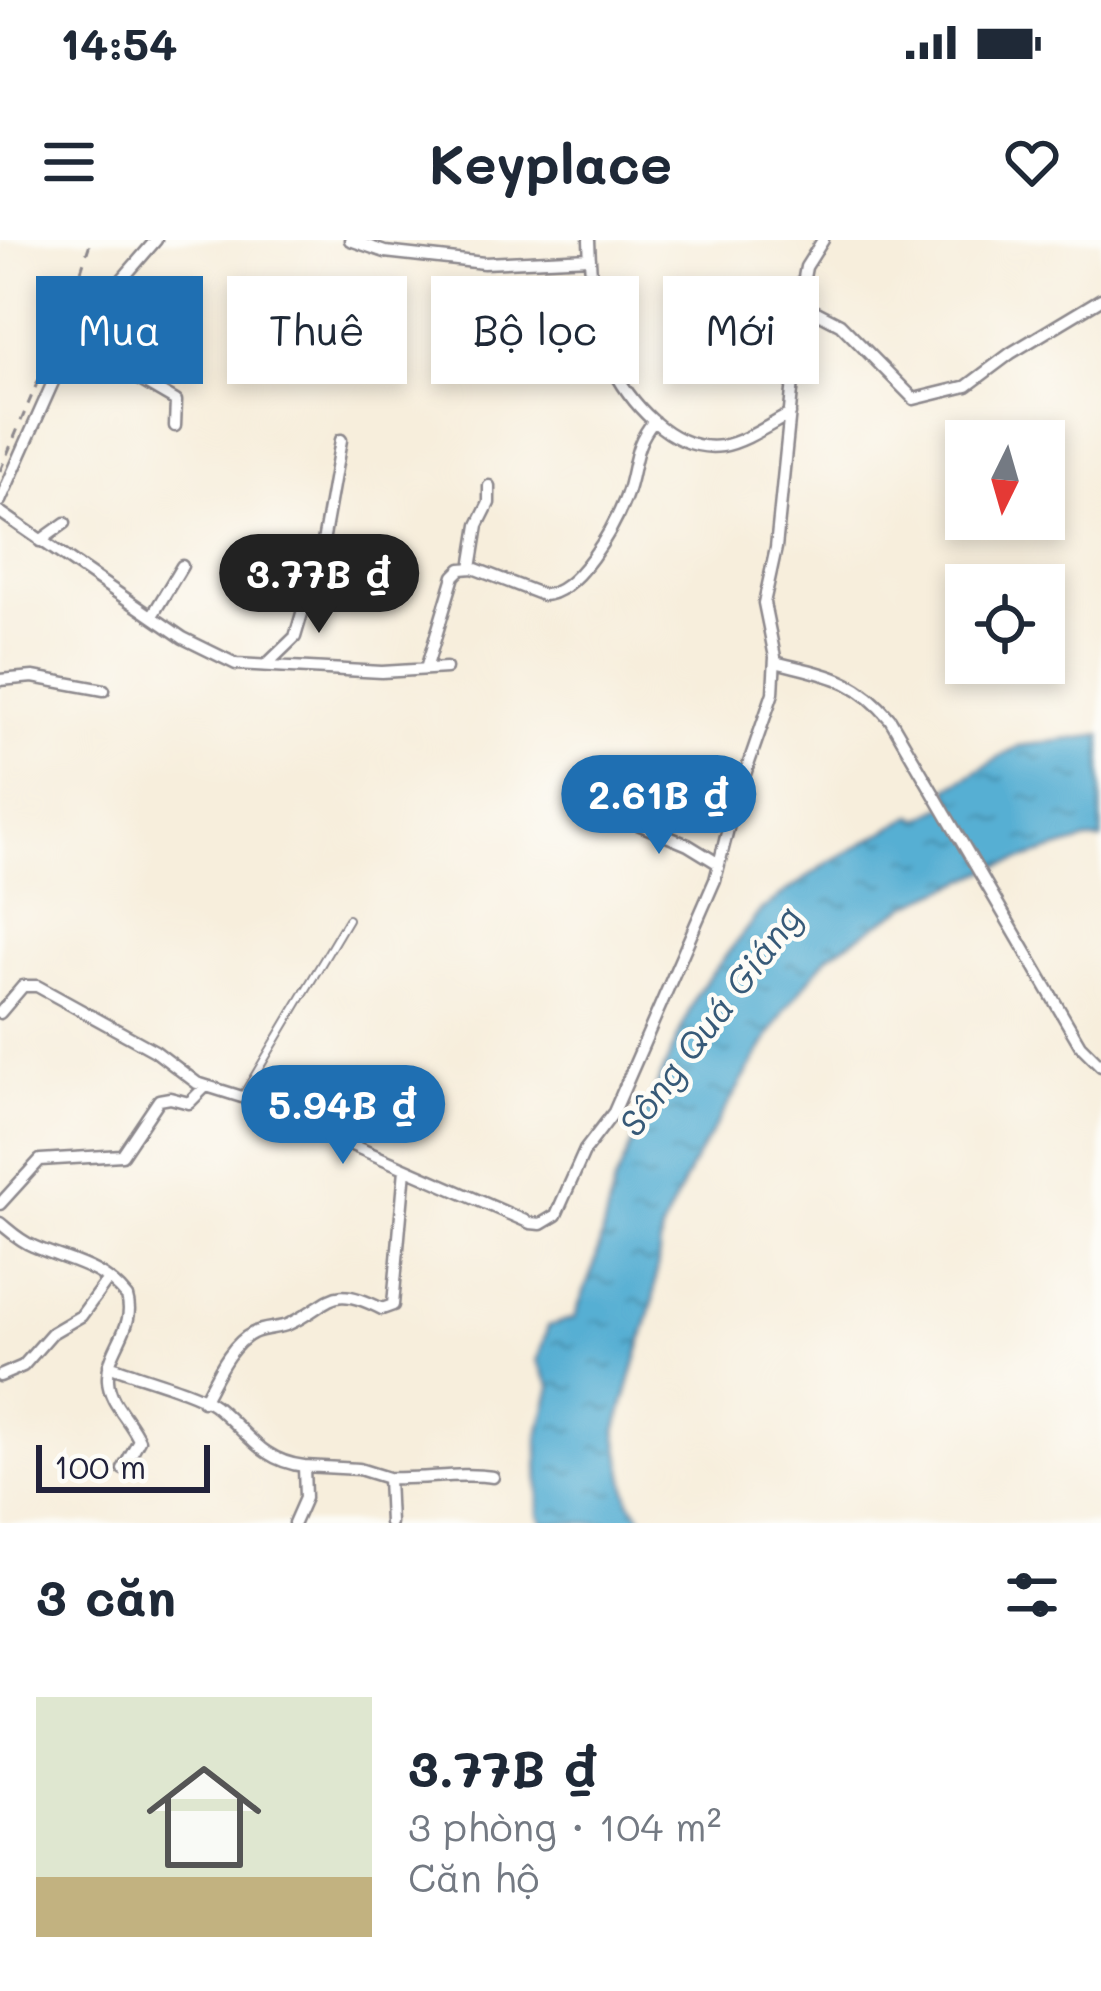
<!DOCTYPE html>
<html lang="vi">
<head>
<meta charset="utf-8">
<style>
	body { margin:0; font-family:Mali,sans-serif; background:#f2f2f3; color:#1f2937; height:100vh; display:flex; flex-direction:column; font-size:45px; white-space:nowrap }
	* { box-sizing:border-box; margin:0 }
	p { font-size:39px; color:#747a83 }
	.icon { flex:none; width:66px; height:66px; fill:none; stroke:currentColor; stroke-width:2; stroke-linecap:round; stroke-linejoin:round }
	.map { position:relative; height:1283px; overflow:hidden }
	.panel { display:flex; flex-direction:column; background:#fff; flex:1 }
	.panel>* { flex:none }
	.hud { position:absolute; left:36px; top:36px; width:1029px; height:108px; display:flex; gap:24px }
	.needle { width:78px; rotate:185deg }
	.buttons { position:absolute; left:945px; top:180px; display:grid; gap:24px }
	.buttons a { display:grid; place-items:center; width:120px; height:120px; border-radius:0px; background:#fff; box-shadow:0 6px 18px #0003; font-size:60px }
	.scale { position:absolute; left:36px; bottom:30px; width:174px; box-sizing:border-box; padding-left:12px; border:6px solid #22223b; border-top:0; font-size:33px; line-height:42px; white-space:nowrap; color:#22223b; -webkit-text-stroke:9px #fdfcf7; paint-order:stroke }
	.price { position:absolute; translate:-50% -102px; padding:0 27px; border-radius:42px; background:#1f6fb2; color:#fff; font-size:39px; line-height:78px; filter:drop-shadow(0 3px 6px #0008) }
	.price::after { content:''; position:absolute; left:50%; top:72px; width:36px; height:27px; margin-left:-18px; background:inherit; clip-path:polygon(0 0,100% 0,50% 100%) }
	.price.on { background:#222; color:#fff }
	ul { padding:0; list-style:none }
	li { display:flex; align-items:center; gap:36px; height:300px; padding:0 36px }
	li span { display:grid; place-items:center; flex:none; width:336px; height:240px; border-radius:0px; color:#555 }
	li>.icon { margin-inline-start:auto }
	span .icon { width:144px; height:144px; fill:#fffc; stroke-width:1 }
	li b { font-size:51px }
	h2 { display:flex; justify-content:space-between; align-items:center; height:144px; padding:0 36px; font-size:51px }
	.tag { padding:0 42px; border-radius:0px; background:#fff; box-shadow:0 6px 18px #0003; font-size:42px; line-height:108px }
	.tag.on { background:#1f6fb2; color:#fff }
	.status { display:flex; justify-content:space-between; align-items:center; height:84px; padding:0 60px; background:#fff; direction:ltr }
	.status svg { height:33px; fill:currentColor }
	header { display:flex; justify-content:space-between; align-items:center; height:156px; padding:0 36px; background:#fff; font-size:54px; font-weight:800 }
	.map>svg:first-child { display:block }
</style>
</head>
<body>
<div class="status"><b>14:54</b><svg viewBox="0 0 49 12"><path d="M0 12V9h3v3zM5 12V6h3v6zM10 12V3h3v9zM15 12V0h3v12zM26 1h20v11H26zM47 4h2v5h-2z"/></svg></div>
<header><svg class="icon" aria-label="menu" viewBox="0 0 24 24"><path d="M4 6h16M4 12h16M4 18h16"/></svg>Keyplace<svg class="icon" aria-label="heart" viewBox="0 0 24 24"><path d="M12 20l-8-8c-3-5 5-10 8-4 3-6 11-1 8 4z"/></svg></header>
<div class="map">
<svg width="1101" height="1283" viewBox="0 0 1101 1283">
	<defs>
		<pattern id="water-ripples" width="26" height="14" patternUnits="userSpaceOnUse" patternTransform="scale(3)"><rect width="26" height="14" fill="#56afd3"/><path d="M2 4q2-2 4 0t4 0M15 11q2-2 4 0t4 0" fill="none" stroke="#478eac"/></pattern>
	</defs>
	<rect width="100%" height="100%" fill="#fdfcf7"/>
	<filter id="ink" filterUnits="userSpaceOnUse"><feTurbulence type="fractalNoise" baseFrequency=".00833" numOctaves="2"/><feDisplacementMap in="SourceGraphic" scale="24" xChannelSelector="R" yChannelSelector="G"/><feConvolveMatrix kernelMatrix="1 2 1 2 8 2 1 2 1" color-interpolation-filters="sRGB"/></filter>
	<filter id="wash" filterUnits="userSpaceOnUse"><feTurbulence type="fractalNoise" baseFrequency=".004" numOctaves="4" result="noise"/><feDisplacementMap in="SourceGraphic" scale="48" xChannelSelector="R" yChannelSelector="G"/><feGaussianBlur stdDeviation="2.7" result="paint"/><feColorMatrix in="noise" values="0 0 0 0 0 0 0 0 0 0 0 0 0 0 0 0 0 1.4 0 .05"/><feComposite in="paint" operator="in"/></filter>
	<g filter="url(#wash)">
		<rect width="100%" height="100%" fill="#f7eedc"/>
		<path fill="url(#water-ripples)" stroke="#3c6887" stroke-width="3" d="M1101,495V600H1087L993,628L908,665L829,715L786,768L691,927L662,989L653,1062L616,1191L629,1261L647,1283H543L539,1275L538,1199L551,1147L537,1121L548,1086L574,1078L595,1023L614,945L697,753L761,670L826,624L914,575L919,579L952,563L948,548L1019,506Z"/>
	</g>
	<g filter="url(#ink)">
		<g fill="none" stroke-linecap="round" stroke-linejoin="round">
			<defs>
				<path id="service" d="M242,857L348,679"/>
				<path id="minor" d="M350,0L385,12L484,23L590,18
					M589,0C590,33 595,90 609,120C628,161 671,213 722,206C745,202 769,185 790,174
					M803,65L840,84L914,159L967,146L1011,113L1101,59
					M79,89L133,136L176,161L175,186
					M0,261L74,95L156,0
					M0,272L183,398L236,424L382,432L446,428
					M40,301L65,283
					M471,328L478,285L489,263V246
					M152,376L182,326
					M775,422C826,435 855,437 890,479L1080,805L1101,826
					M266,425L295,397L323,302L341,200
					M426,429L454,336L461,329L473,328L543,355C577,354 613,289 625,259C637,229 631,208 654,181
					M0,440L33,437L104,450
					M616,575L688,605L719,624
					M0,773L23,746H37L155,811L197,843L242,857L530,983L541,984L556,975L585,910L614,872L715,640L733,569L773,453L775,417L764,363L776,308L803,43L806,27L823,0
					M0,964L40,920L122,915L159,860L170,858L189,863L205,847
					M0,983C10,991 20,1001 33,1006C66,1021 102,1025 127,1057C137,1088 106,1109 108,1140C109,1163 130,1179 139,1200L123,1229
					M109,1125C134,1135 195,1151 214,1165C246,1190 260,1221 304,1226L305,1258L294,1283
					M0,1136L23,1126L52,1093L81,1076L108,1039
					M203,1161C216,1138 229,1105 253,1093C264,1087 278,1089 289,1084C333,1063 329,1042 382,1069L393,1065L405,929
					M304,1226L359,1229L388,1238L390,1283
					M388,1238C424,1240 458,1232 493,1237"/>
			</defs>
			<use href="#service" stroke="#8c888c" stroke-width="10"/>
			<use href="#minor" stroke="#8c888c" stroke-width="15"/>
			<path stroke="#8c888c" stroke-width="3" stroke-dasharray="9 9" stroke-linecap="butt" d="M0,231L70,65L91,0"/>
			<use href="#service" stroke="#fff" stroke-width="6"/>
			<use href="#minor" stroke="#fff" stroke-width="10"/>
		</g>
	</g>
	<g text-anchor="middle" stroke-width="9" stroke-linejoin="round" paint-order="stroke">
		<g font-size="36" font-style="italic" fill="#375a78" stroke="#fdfcf7">
			<text transform="translate(710 781) rotate(-53)" y="13">Sông Quá Giáng</text>
		</g>
	</g>
</svg>
<div class="buttons">
<a><svg class="needle" viewBox="-14 -14 28 28"><path d="M0-13l5 13h-10z" fill="#e53935"/><path d="M0 13l5-13h-10z" fill="#747a83"/></svg></a>
<a><svg class="icon" aria-label="locate" viewBox="0 0 24 24"><circle cx="12" cy="12" r="6"/><path d="M12 2v4M12 18v4M2 12h4M18 12h4"/></svg></a>
</div>
<div class="scale">100 m</div>
<b class="price on" style="left:319px;top:396px">3.77B ₫</b>
<b class="price" style="left:659px;top:617px">2.61B ₫</b>
<b class="price" style="left:343px;top:927px">5.94B ₫</b>
<div class="hud">
<a class="tag on">Mua</a>
<a class="tag">Thuê</a>
<a class="tag">Bộ lọc</a>
<a class="tag">Mới</a>
</div>
</div>
<section class="panel">
<h2>3 căn<svg class="icon" aria-label="filters" viewBox="0 0 24 24"><path d="M4 7h16M4 17h16"/><circle cx="9" cy="7" r="2"/><circle cx="15" cy="17" r="2"/></svg></h2>
<ul>
<li><span style="background:linear-gradient(#dfe7d0 75%,#c2b280 0)"><svg class="icon" aria-label="home" viewBox="0 0 24 24"><path d="M3 11l9-7 9 7M6 9v11h12V9"/></svg></span><div><b>3.77B ₫</b><p>3 phòng · 104 m²</p><p>Căn hộ</p></div></li>
</ul>
</section>
</body>
</html>
